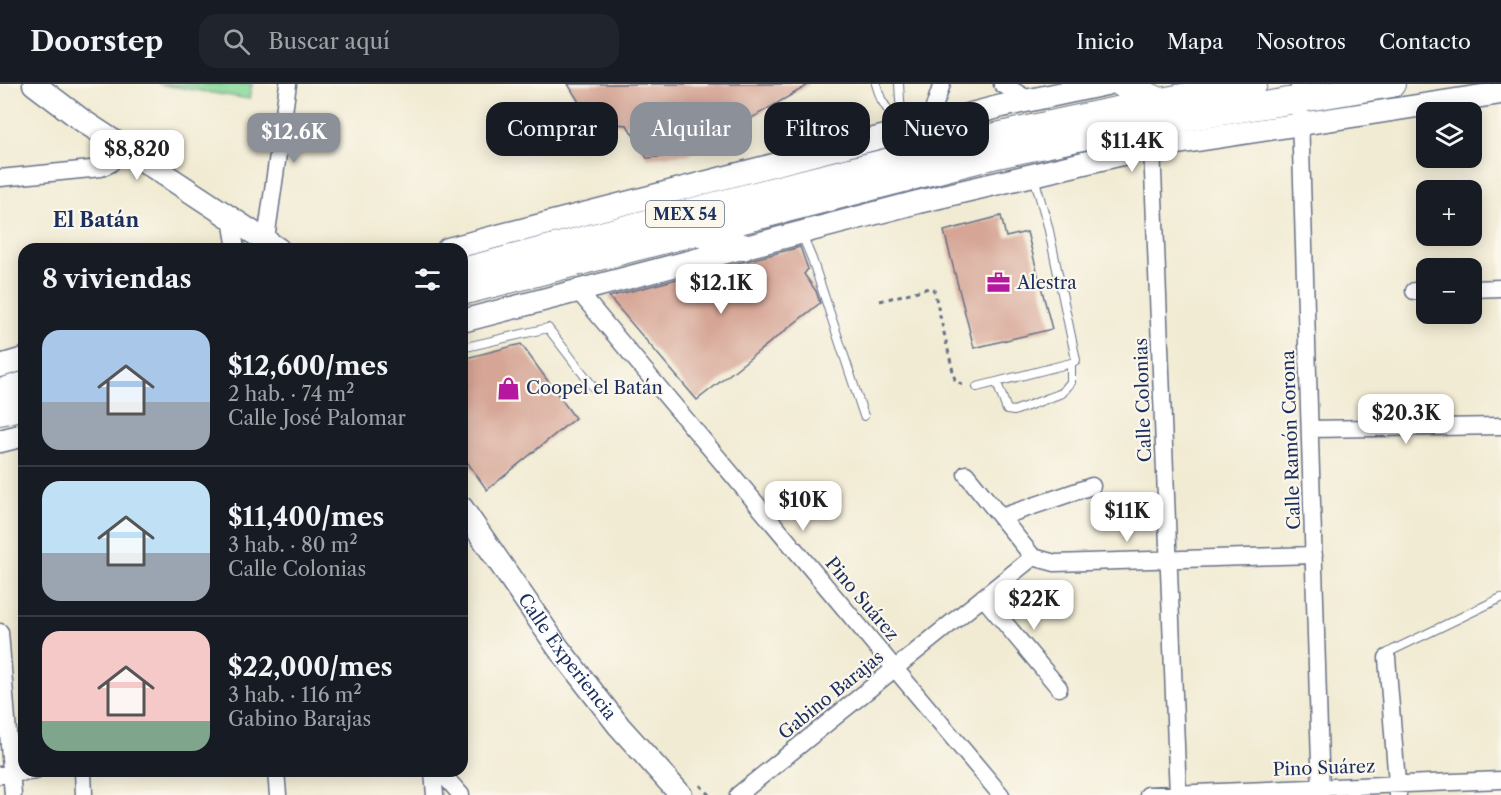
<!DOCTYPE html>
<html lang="es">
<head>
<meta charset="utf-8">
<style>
	body { margin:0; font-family:"Libre Caslon Text",serif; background:#20242c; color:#f1f3f6; height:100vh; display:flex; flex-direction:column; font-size:22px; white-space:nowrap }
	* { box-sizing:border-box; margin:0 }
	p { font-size:20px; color:#9ea1a6 }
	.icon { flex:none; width:33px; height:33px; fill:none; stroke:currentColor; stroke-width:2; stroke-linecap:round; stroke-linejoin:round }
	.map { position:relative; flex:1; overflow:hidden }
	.side { position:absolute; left:18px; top:159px; width:450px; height:534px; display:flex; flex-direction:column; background:#171b24; border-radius:18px; box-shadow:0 3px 15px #0003 }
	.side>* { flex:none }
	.hud { position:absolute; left:486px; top:18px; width:570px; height:54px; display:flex; gap:12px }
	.buttons { position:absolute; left:1416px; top:18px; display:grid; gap:12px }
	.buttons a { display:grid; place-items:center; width:66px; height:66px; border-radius:12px; background:#171b24; box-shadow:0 3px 15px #0003; font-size:30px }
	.price { position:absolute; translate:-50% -51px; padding:0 14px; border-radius:12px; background:#fff; color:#222; font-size:20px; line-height:39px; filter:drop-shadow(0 2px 3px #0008) }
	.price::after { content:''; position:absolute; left:50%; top:36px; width:18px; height:14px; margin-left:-9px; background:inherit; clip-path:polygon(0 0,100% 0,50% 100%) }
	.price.current { background:#8c9099; color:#fff }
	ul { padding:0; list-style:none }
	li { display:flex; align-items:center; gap:18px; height:150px; padding:0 24px }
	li+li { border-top:2px solid #363941 }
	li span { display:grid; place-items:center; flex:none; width:168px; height:120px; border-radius:18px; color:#555 }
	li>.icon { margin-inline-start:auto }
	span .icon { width:72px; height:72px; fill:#fffc; stroke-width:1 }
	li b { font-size:26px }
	h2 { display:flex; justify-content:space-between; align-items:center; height:72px; padding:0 24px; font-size:26px }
	.pill { padding:0 21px; border-radius:18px; background:#171b24; box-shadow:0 3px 15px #0003; font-size:21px; line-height:54px }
	.pill.current { background:#8c9099; color:#fff }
	header { display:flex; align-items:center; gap:36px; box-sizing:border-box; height:84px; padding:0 30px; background:#171b24; border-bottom:2px solid #363941 }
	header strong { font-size:28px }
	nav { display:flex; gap:33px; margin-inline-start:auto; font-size:21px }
	.search { width:420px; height:54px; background:#20242c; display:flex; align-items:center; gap:15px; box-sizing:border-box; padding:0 21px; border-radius:18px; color:#9ea1a6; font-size:22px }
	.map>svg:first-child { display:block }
</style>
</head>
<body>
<header>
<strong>Doorstep</strong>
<div class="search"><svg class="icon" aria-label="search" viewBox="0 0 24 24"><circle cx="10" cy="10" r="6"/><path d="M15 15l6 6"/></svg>Buscar aquí</div>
<nav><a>Inicio</a><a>Mapa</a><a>Nosotros</a><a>Contacto</a></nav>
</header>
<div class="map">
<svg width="1501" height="711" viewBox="0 0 1501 711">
	<rect width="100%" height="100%" fill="#fbf7ec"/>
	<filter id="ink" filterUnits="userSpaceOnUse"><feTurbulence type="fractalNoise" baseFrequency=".0167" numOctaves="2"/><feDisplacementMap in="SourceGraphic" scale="12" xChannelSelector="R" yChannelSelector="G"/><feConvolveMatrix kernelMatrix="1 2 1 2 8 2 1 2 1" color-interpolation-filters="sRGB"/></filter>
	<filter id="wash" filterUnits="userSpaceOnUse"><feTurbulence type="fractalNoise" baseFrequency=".008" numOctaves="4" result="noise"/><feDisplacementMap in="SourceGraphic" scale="24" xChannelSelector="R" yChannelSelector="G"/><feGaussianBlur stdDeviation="1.35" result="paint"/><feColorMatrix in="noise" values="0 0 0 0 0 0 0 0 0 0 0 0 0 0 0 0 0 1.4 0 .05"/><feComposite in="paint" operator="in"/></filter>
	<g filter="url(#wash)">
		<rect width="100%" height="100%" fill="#f1ebd3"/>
		<path fill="#88d898" stroke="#52847b" stroke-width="1.5" d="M158,0H252L249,15Z"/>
		<g id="blocks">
			<path fill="#d6a595" d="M568,0H810L690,70L647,74L627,41L591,38Z
				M1001,132L1006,153L1027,148L1052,245L974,264L944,147Z
				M800,163L808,185L804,190L816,207L820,219L697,316L609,213Z
				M521,260L575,334L487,406L462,371V275Z"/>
		</g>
	</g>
	<g filter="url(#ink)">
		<use href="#blocks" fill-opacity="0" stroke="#667187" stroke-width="1.5"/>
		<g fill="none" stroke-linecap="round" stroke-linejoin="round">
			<defs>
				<path id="lane" d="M876,0L881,15L901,47
					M899,0L902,48L907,71
					M802,151L812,175L864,332
					M462,264L548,244L594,304
					M997,299L1007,326L1014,327L1062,309L1071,298V279
					M977,303L1071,279L1076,276L1048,142L1034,93
					M1387,574L1388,569L1393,566L1501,514"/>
				<path id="street" d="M1002,0L1029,16
					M1299,0L1321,711
					M928,41L942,0
					M1152,63L1178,711
					M0,94L101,84L110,80L124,65
					M231,135L236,165
					M266,155L288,0
					M1472,205L1501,204
					M578,207L1001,711
					M1414,207H1426
					M1310,345L1501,342
					M966,390L1033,473L1055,479L1314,471
					M1001,433L1092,402
					M983,513L1059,604
					M0,548L13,711
					M1387,574L1398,711
					M83,687L84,711
					M276,687L278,711
					M433,687L435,711
					M440,687L461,711
					M0,691L36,687
					M738,711L1033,473
					M1148,711L1501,696"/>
				<g id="secondary">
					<path d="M34,0L83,37L278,165"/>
					<path d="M448,165L1002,22L1106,0"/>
					<path d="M462,237L918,118L1152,63L1501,9"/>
					<path d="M0,282L24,275"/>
					<path d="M0,357L24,351"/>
					<path id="s1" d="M462,424L559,565L619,642L681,711"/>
				</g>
				<path id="primary" d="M1122,0L1158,16
					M695,148L743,163
					M462,187C725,119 987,46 1254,0
					M462,208L997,71L1125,44L1392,0
					M0,308L24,301
					M0,328L24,322"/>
			</defs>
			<use href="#lane" stroke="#667187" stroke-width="10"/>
			<use href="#street" stroke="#667187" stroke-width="19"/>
			<use href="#secondary" stroke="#667187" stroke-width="25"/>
			<use href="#primary" stroke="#667187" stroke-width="28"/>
			<path stroke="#667187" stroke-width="3" stroke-dasharray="4.5 4.5" stroke-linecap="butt" d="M880,217L929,204L934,206L955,296L964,302
				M700,701L709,711"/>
			<use href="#lane" stroke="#fff" stroke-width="8"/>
			<use href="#street" stroke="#fff" stroke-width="16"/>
			<use href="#secondary" stroke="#fff" stroke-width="22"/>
			<use href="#primary" stroke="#fff" stroke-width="26"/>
		</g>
	</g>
	<defs>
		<symbol id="office-bare" viewBox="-9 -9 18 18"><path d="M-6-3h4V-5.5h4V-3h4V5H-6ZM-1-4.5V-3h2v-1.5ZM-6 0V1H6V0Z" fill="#b5179e" stroke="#fbf7ec" stroke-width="2.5" paint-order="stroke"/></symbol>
		<symbol id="shop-bare" viewBox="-9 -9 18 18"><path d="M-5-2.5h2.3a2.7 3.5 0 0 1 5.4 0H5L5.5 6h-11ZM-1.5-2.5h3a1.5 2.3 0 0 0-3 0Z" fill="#b5179e" stroke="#fbf7ec" stroke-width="2.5" paint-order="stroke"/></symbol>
	</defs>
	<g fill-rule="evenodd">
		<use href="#office-bare" x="982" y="182" width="33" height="33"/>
		<use href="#shop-bare" x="492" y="288" width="33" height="33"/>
	</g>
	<g text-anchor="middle" stroke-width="4.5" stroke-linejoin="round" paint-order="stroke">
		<rect fill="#fbf7ec" stroke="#5e6b89" stroke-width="1.5" x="646" y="117" width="78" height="26" rx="4.5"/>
		<g font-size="16" font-weight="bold" fill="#1b2f5e">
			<text x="685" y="136">MEX 54</text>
		</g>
		<g font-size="18" fill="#1b2f5e" stroke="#fbf7ec" text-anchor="start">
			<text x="1017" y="205">Alestra</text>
			<text x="526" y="310">Coopel el Batán</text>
		</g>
		<g font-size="18" fill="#1b2f5e" stroke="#fbf7ec">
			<text transform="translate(1143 316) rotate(-92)" y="6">Calle Colonias</text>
			<text transform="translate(1291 356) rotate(-92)" y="6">Calle Ramón Corona</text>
			<text transform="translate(862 515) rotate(50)" y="6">Pino Suárez</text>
			<text dy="6" stroke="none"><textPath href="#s1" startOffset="182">Calle Experiencia</textPath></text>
			<text transform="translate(831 611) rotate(-39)" y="6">Gabino Barajas</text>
			<text transform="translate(1324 684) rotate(-2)" y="6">Pino Suárez</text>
		</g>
		<g font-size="20" font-weight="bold" fill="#1b2f5e" stroke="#fbf7ec">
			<text x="96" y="143">El Batán</text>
		</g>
	</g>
</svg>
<div class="buttons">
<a><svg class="icon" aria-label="layers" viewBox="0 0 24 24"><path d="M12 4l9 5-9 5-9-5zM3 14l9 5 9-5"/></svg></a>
<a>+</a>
<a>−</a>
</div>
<b class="price current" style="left:294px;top:80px">$12.6K</b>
<b class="price" style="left:1132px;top:89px">$11.4K</b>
<b class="price" style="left:137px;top:97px">$8,820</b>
<b class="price" style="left:721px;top:231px">$12.1K</b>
<b class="price" style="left:1406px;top:361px">$20.3K</b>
<b class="price" style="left:803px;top:448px">$10K</b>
<b class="price" style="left:1127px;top:459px">$11K</b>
<b class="price" style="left:1034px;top:547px">$22K</b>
<div class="hud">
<a class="pill">Comprar</a>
<a class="pill current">Alquilar</a>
<a class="pill">Filtros</a>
<a class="pill">Nuevo</a>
</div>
<section class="side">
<h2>8 viviendas<svg class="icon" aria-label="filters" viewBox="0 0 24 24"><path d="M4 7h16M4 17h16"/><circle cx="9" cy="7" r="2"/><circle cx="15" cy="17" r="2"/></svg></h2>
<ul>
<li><span style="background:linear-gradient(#a9c7e8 60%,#9aa5b1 0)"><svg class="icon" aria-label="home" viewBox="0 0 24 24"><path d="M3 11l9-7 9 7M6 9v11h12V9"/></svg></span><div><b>$12,600/mes</b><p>2 hab. · 74 m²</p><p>Calle José Palomar</p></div></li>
<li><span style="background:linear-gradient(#bfe0f5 60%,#9aa5b1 0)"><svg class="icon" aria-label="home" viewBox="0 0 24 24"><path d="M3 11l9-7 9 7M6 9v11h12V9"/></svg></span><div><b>$11,400/mes</b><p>3 hab. · 80 m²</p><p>Calle Colonias</p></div></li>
<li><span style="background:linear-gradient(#f6c9c9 75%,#7fa58c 0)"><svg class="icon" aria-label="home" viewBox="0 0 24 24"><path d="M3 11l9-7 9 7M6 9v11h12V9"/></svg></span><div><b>$22,000/mes</b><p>3 hab. · 116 m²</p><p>Gabino Barajas</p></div></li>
</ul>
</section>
</div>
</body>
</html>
